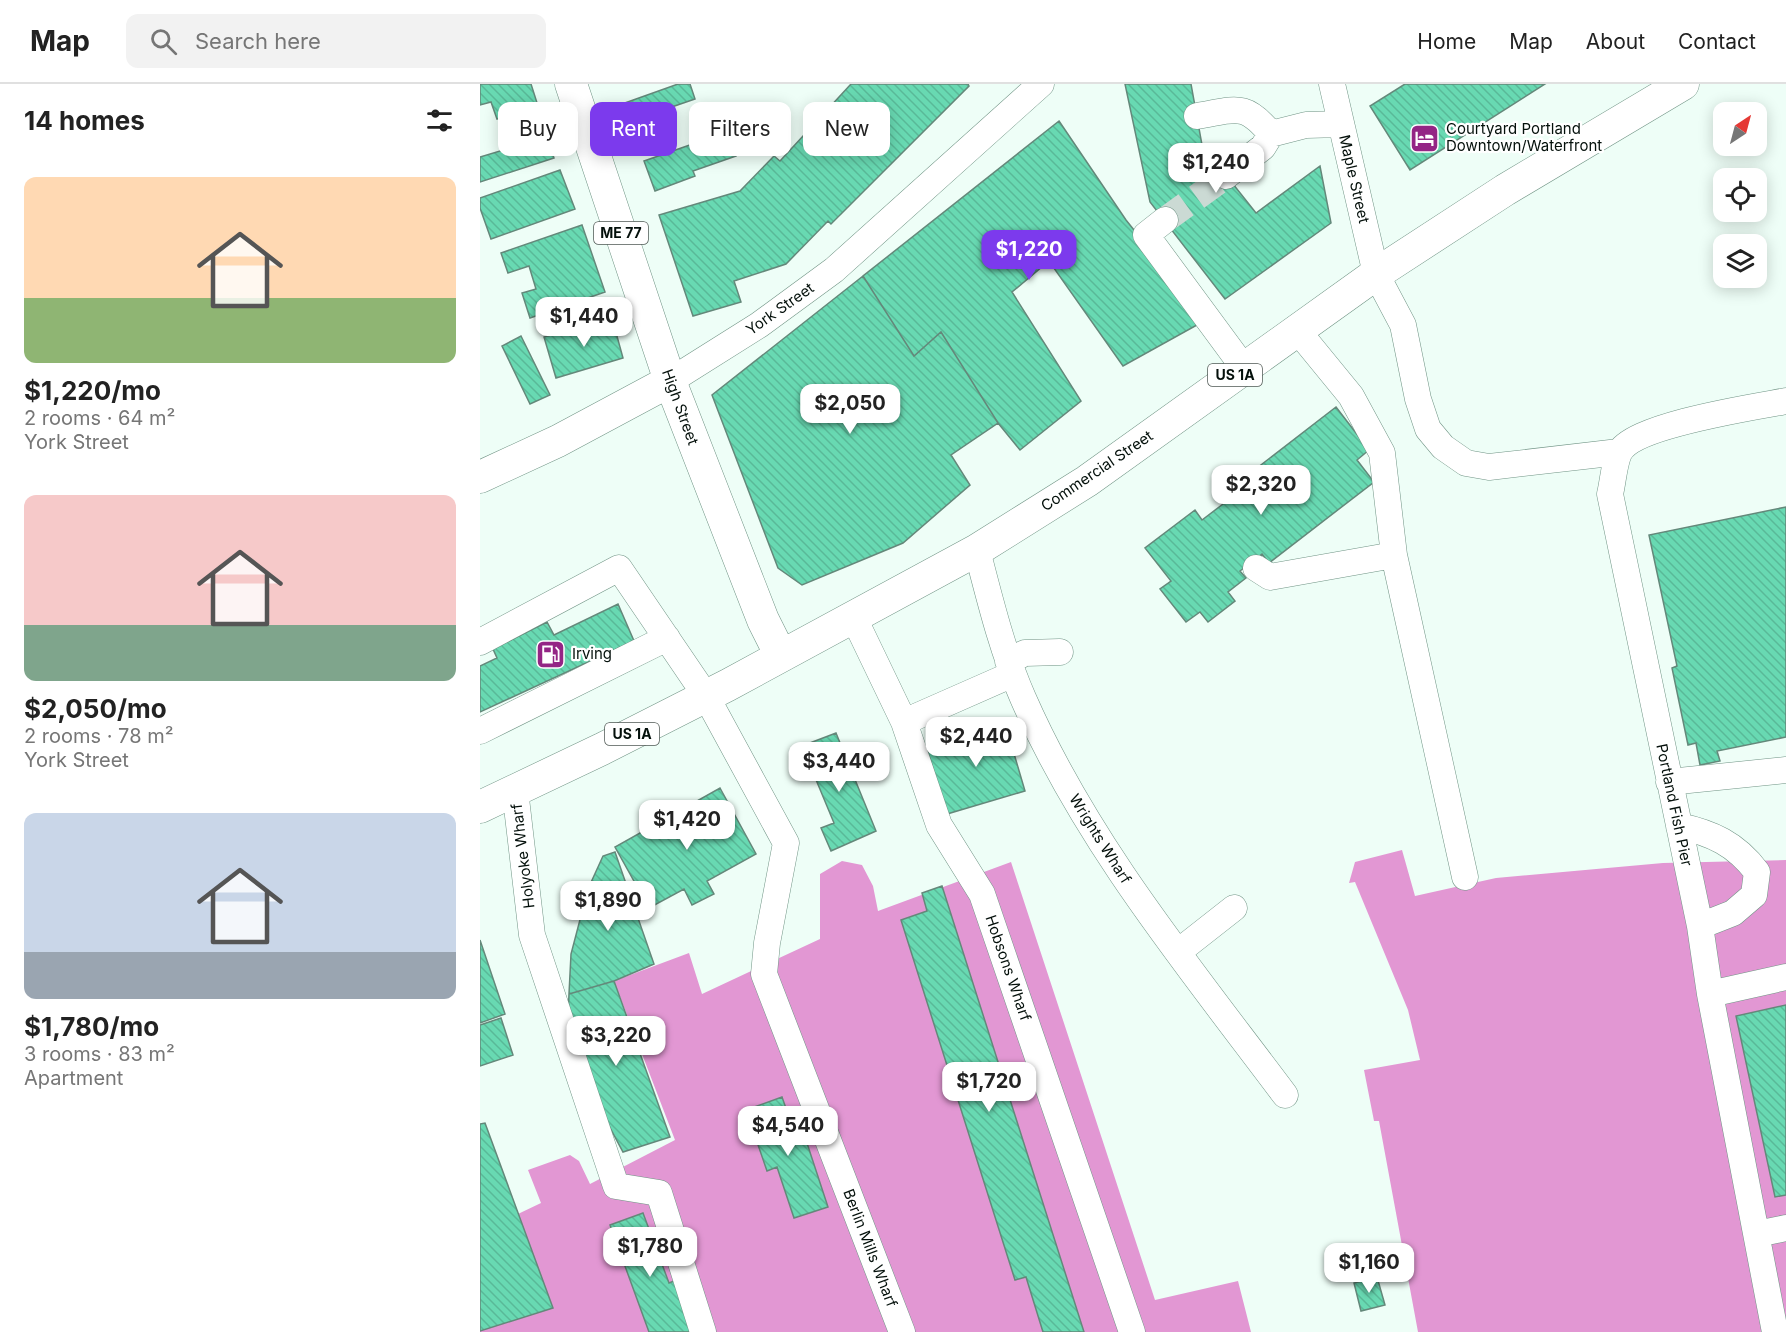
<!DOCTYPE html>
<html lang="en">
<head>
<meta charset="utf-8">
<style>
	body { margin:0; font-family:Inter,sans-serif; background:#f2f2f2; color:#222; height:100vh; display:flex; flex-direction:column; font-size:22px; white-space:nowrap }
	* { box-sizing:border-box; margin:0 }
	p { font-size:20px; color:#767676 }
	.icon { flex:none; width:33px; height:33px; fill:none; stroke:currentColor; stroke-width:2; stroke-linecap:round; stroke-linejoin:round }
	.map { position:relative; flex:1; overflow:hidden }
	.panel { display:flex; flex-direction:column; background:#fff; width:480px }
	.panel>* { flex:none }
	.guide { position:absolute; left:18px; top:18px; width:570px; height:54px; display:flex; gap:12px }
	.needle { width:39px; rotate:36deg }
	.tools { position:absolute; left:1233px; top:18px; display:grid; gap:12px }
	.tools a { display:grid; place-items:center; width:54px; height:54px; border-radius:12px; background:#fff; box-shadow:0 3px 15px #0003; font-size:30px }
	.price { position:absolute; translate:-50% -51px; padding:0 14px; border-radius:12px; background:#fff; color:#222; font-size:20px; line-height:39px; filter:drop-shadow(0 2px 3px #0008) }
	.price::after { content:''; position:absolute; left:50%; top:36px; width:18px; height:14px; margin-left:-9px; background:inherit; clip-path:polygon(0 0,100% 0,50% 100%) }
	.price.selected { background:#7c3aed; color:#fff }
	ul { padding:0; list-style:none }
	li { display:grid; align-content:center; gap:12px; height:318px; padding:0 24px }
	li span { display:grid; place-items:center; height:186px; border-radius:12px; color:#555 }
	li>.icon { margin-inline-start:auto }
	span .icon { width:108px; height:108px; fill:#fffc; stroke-width:1 }
	li b { font-size:26px }
	h2 { display:flex; justify-content:space-between; align-items:center; height:72px; padding:0 24px; font-size:26px }
	.pill { padding:0 21px; border-radius:12px; background:#fff; box-shadow:0 3px 15px #0003; font-size:21px; line-height:54px }
	.pill.selected { background:#7c3aed; color:#fff }
	header { display:flex; align-items:center; gap:36px; box-sizing:border-box; height:84px; padding:0 30px; background:#fff; border-bottom:2px solid #e0e0e0 }
	header strong { font-size:28px }
	nav { display:flex; gap:33px; margin-inline-start:auto; font-size:21px }
	.search { width:420px; height:54px; background:#f2f2f2; display:flex; align-items:center; gap:15px; box-sizing:border-box; padding:0 21px; border-radius:12px; color:#767676; font-size:22px }
	main { display:flex; flex:1; min-height:0 }
	.map>svg:first-child { display:block }
</style>
</head>
<body>
<header>
<strong>Map</strong>
<div class="search"><svg class="icon" aria-label="search" viewBox="0 0 24 24"><circle cx="10" cy="10" r="6"/><path d="M15 15l6 6"/></svg>Search here</div>
<nav><a>Home</a><a>Map</a><a>About</a><a>Contact</a></nav>
</header>
<main>
<section class="panel">
<h2>14 homes<svg class="icon" aria-label="filters" viewBox="0 0 24 24"><path d="M4 7h16M4 17h16"/><circle cx="9" cy="7" r="2"/><circle cx="15" cy="17" r="2"/></svg></h2>
<ul>
<li><span style="background:linear-gradient(#ffd9b3 65%,#8fb573 0)"><svg class="icon" aria-label="home" viewBox="0 0 24 24"><path d="M3 11l9-7 9 7M6 9v11h12V9"/></svg></span><div><b>$1,220/mo</b><p>2 rooms · 64 m²</p><p>York Street</p></div></li>
<li><span style="background:linear-gradient(#f6c9c9 70%,#7fa58c 0)"><svg class="icon" aria-label="home" viewBox="0 0 24 24"><path d="M3 11l9-7 9 7M6 9v11h12V9"/></svg></span><div><b>$2,050/mo</b><p>2 rooms · 78 m²</p><p>York Street</p></div></li>
<li><span style="background:linear-gradient(#c9d6e8 75%,#9aa5b1 0)"><svg class="icon" aria-label="home" viewBox="0 0 24 24"><path d="M3 11l9-7 9 7M6 9v11h12V9"/></svg></span><div><b>$1,780/mo</b><p>3 rooms · 83 m²</p><p>Apartment</p></div></li>
</ul>
</section>
<div class="map">
<svg width="1306" height="1248" viewBox="0 0 1306 1248">
	<defs>
		<pattern id="building-back-hatch" width="6" height="6" patternUnits="userSpaceOnUse" patternTransform="scale(1.5)"><rect width="6" height="6" fill="#68d9b2"/><path d="M-1 5l2 2M0 0l6 6M5-1l2 2" fill="none" stroke="#59b998"/></pattern>
	</defs>
	<rect width="100%" height="100%" fill="#eefef7"/>
	<path fill="#e297d3" d="M922,766L935,812L1016,794L1183,779L1306,776V1248H938L899,1037H894L884,986L940,976L928,926L875,798L869,799L875,778Z
		M362,777L382,781L393,802L398,827L531,778L675,1216L758,1197L771,1248H0V1148L61,1119L48,1086L90,1071L99,1077L110,1100L195,1056L134,897L209,869L222,910L340,855V790Z"/>
	<path fill="url(#building-back-hatch)" stroke="#64887a" stroke-width="1.5" d="M0,0H51L58,22L17,35L11,18L0,21Z
		M198,0H210L215,15L148,38L142,20Z
		M371,0H488L489,2L351,140L348,137L306,180L254,197L261,218L213,232L179,131L260,107L294,72L300,77Z
		M645,0H711L722,61L776,129L840,82L851,139L745,215L670,118Z
		M925,0H1065L930,86L890,22Z
		M579,37L646,136L726,236L643,282L569,177L532,208L601,317L540,366L518,339L461,248L434,272L383,192Z
		M247,48L256,72L213,87L215,92L175,107L164,77Z
		M67,53L74,74L0,98V73Z
		M80,86L95,125L11,155L0,124V114Z
		M102,141L125,208L50,234L42,209L56,205L49,182L28,189L21,169Z
		M383,192L434,272L461,248L518,339L471,371L490,401L423,459L322,501L298,484L232,311Z
		M132,234L143,274L76,294L64,253Z
		M41,252L70,311L50,320L22,262Z
		M856,323L889,366L877,376L894,398L789,479L782,470L760,487L766,494L748,508L755,517L728,538L720,528L706,538L680,505L691,497L665,464L715,426L722,436L747,417L742,411Z
		M1306,423V653L1237,667L1240,677L1220,681L1216,659L1208,661L1192,584L1197,582L1169,451Z
		M138,520L154,557L0,628V582L17,574L13,565L67,538L74,551Z
		M525,639L545,707L467,730L446,662Z
		M356,649L396,747L351,767L341,744L354,739L322,662Z
		M240,704L276,770L227,797L234,810L212,821L204,805L169,824L135,763Z
		M135,768L174,880L134,897L89,910L91,870L108,805L123,772Z
		M462,802L604,1248H563L546,1193L535,1196L421,836L447,827L442,809Z
		M0,856L25,930L0,939Z
		M134,897L190,1053L143,1068L119,1023L88,933L89,910Z
		M1306,921V1111L1295,1113L1256,932Z
		M21,934L33,971L0,982V941Z
		M302,1013L315,1050L323,1047L348,1123L314,1134L297,1083L287,1087L266,1026Z
		M5,1039L73,1224L0,1247V1040Z
		M163,1129L189,1199L194,1197L213,1248H169L130,1141Z
		M897,1193L905,1221L881,1227L874,1199Z"/>
	<g fill="none" stroke-linecap="round" stroke-linejoin="round">
		<path stroke="#cbdad4" stroke-width="26" stroke-dasharray="26 13" stroke-linecap="butt" d="M685,136L746,92"/>
		<defs>
			<path id="minor" d="M852,0L896,190L923,241L938,315L948,345L963,363L986,379L1009,383L1139,368
				M717,32C755,26 764,17 791,50
				M746,92L783,63L791,50L826,41L861,40
				M685,136L666,151L764,284
				M817,246L871,312L902,369L914,471L985,793
				M190,297L279,241L354,186L561,0
				M497,466C510,516 522,566 543,614C607,760 710,884 805,1011
				M776,484L790,493L914,471
				M374,534L424,638L459,741L502,810L652,1248
				M0,558L139,484L226,612L306,759L287,859L284,890L422,1248
				M528,577L545,569L580,568
				M424,638L533,590
				M0,647L187,554
				M1189,698L1306,686
				M35,706L52,851L136,1102L179,1109L223,1248
				M1199,742C1232,749 1256,760 1277,788L1274,811L1253,829L1220,842
				M698,868L754,824
				M1230,910L1306,893
				M1277,1150L1306,1144
				M1295,1248L1230,910L1220,842L1130,410C1133,398 1134,380 1139,369C1153,341 1274,323 1306,317"/>
			<path id="major" d="M91,0L190,297L283,536L301,572
				M0,393L78,357L190,297
				M0,723L122,665L248,601L497,466L607,397L896,190L1025,106L1203,0"/>
		</defs>
		<use href="#minor" stroke="#709485" stroke-width="27"/>
		<use href="#major" stroke="#709485" stroke-width="33"/>
		<use href="#minor" stroke="#fff" stroke-width="26"/>
		<use href="#major" stroke="#fff" stroke-width="32"/>
	</g>
	<defs>
		<symbol id="hotel-square" viewBox="-11 -11 22 22"><rect x="-9" y="-9" width="18" height="18" rx="4" fill="#942585" stroke="#fff"/><path d="M-6-4.5h1.5V1H6V5H4.5V3h-9V5H-6ZM-4 0a1.8 1.8 0 1 1 3.6 0ZM.5 0V-2.5h3Q6-2.5 6 0Z" fill="#fff"/></symbol>
		<symbol id="fuel-square" viewBox="-11 -11 22 22"><rect x="-9" y="-9" width="18" height="18" rx="4" fill="#942585" stroke="#fff"/><path d="M-5.5-6h7V0h2V4h1.3V-2.5L3-4.5l.8-.8L6-3V5H2.5V1h-1V6h-7ZM-4.2-4.7v3.2H.2V-4.7Z" fill="#fff"/></symbol>
	</defs>
	<g fill-rule="evenodd">
		<use href="#hotel-square" x="928" y="38" width="33" height="33"/>
		<use href="#fuel-square" x="54" y="554" width="33" height="33"/>
	</g>
	<g text-anchor="middle" stroke-width="4.5" stroke-linejoin="round" paint-order="stroke">
		<g fill="#fff" stroke="#4f5854" stroke-width="1.5">
			<rect x="114" y="138" width="54" height="22" rx="4.5"/>
			<rect x="728" y="280" width="54" height="22" rx="4.5"/>
			<rect x="125" y="639" width="54" height="22" rx="4.5"/>
		</g>
		<g font-size="14" font-weight="bold" fill="#04100b">
			<text x="141" y="154">ME 77</text>
			<text x="755" y="296">US 1A</text>
			<text x="152" y="655">US 1A</text>
		</g>
		<g font-size="15" fill="#04100b" stroke="#fff" text-anchor="start">
			<text x="966" y="50">Courtyard Portland<tspan x="966" dy="17">Downtown/Waterfront</tspan></text>
			<text x="92" y="575">Irving</text>
		</g>
		<g font-size="15" fill="#04100b" stroke="#fff">
			<text transform="translate(874 95) rotate(77)" y="5">Maple Street</text>
			<text transform="translate(300 225) rotate(-35)" y="5">York Street</text>
			<text transform="translate(200 323) rotate(70)" y="5">High Street</text>
			<text transform="translate(617 387) rotate(-34)" y="5">Commercial Street</text>
			<text transform="translate(1194 721) rotate(78)" y="5">Portland Fish Pier</text>
			<text transform="translate(620 755) rotate(58)" y="5">Wrights Wharf</text>
			<text transform="translate(43 772) rotate(-97)" y="5">Holyoke Wharf</text>
			<text transform="translate(528 884) rotate(71)" y="5">Hobsons Wharf</text>
			<text transform="translate(390 1164) rotate(69)" y="5">Berlin Mills Wharf</text>
		</g>
	</g>
</svg>
<div class="tools">
<a><svg class="needle" viewBox="-14 -14 28 28"><path d="M0-13l5 13h-10z" fill="#e53935"/><path d="M0 13l5-13h-10z" fill="#767676"/></svg></a>
<a><svg class="icon" aria-label="locate" viewBox="0 0 24 24"><circle cx="12" cy="12" r="6"/><path d="M12 2v4M12 18v4M2 12h4M18 12h4"/></svg></a>
<a><svg class="icon" aria-label="layers" viewBox="0 0 24 24"><path d="M12 4l9 5-9 5-9-5zM3 14l9 5 9-5"/></svg></a>
</div>
<b class="price" style="left:736px;top:110px">$1,240</b>
<b class="price selected" style="left:549px;top:197px">$1,220</b>
<b class="price" style="left:104px;top:264px">$1,440</b>
<b class="price" style="left:370px;top:351px">$2,050</b>
<b class="price" style="left:781px;top:432px">$2,320</b>
<b class="price" style="left:496px;top:684px">$2,440</b>
<b class="price" style="left:359px;top:709px">$3,440</b>
<b class="price" style="left:207px;top:767px">$1,420</b>
<b class="price" style="left:128px;top:848px">$1,890</b>
<b class="price" style="left:136px;top:983px">$3,220</b>
<b class="price" style="left:509px;top:1029px">$1,720</b>
<b class="price" style="left:308px;top:1073px">$4,540</b>
<b class="price" style="left:170px;top:1194px">$1,780</b>
<b class="price" style="left:889px;top:1210px">$1,160</b>
<div class="guide">
<a class="pill">Buy</a>
<a class="pill selected">Rent</a>
<a class="pill">Filters</a>
<a class="pill">New</a>
</div>
</div>
</main>
</body>
</html>
